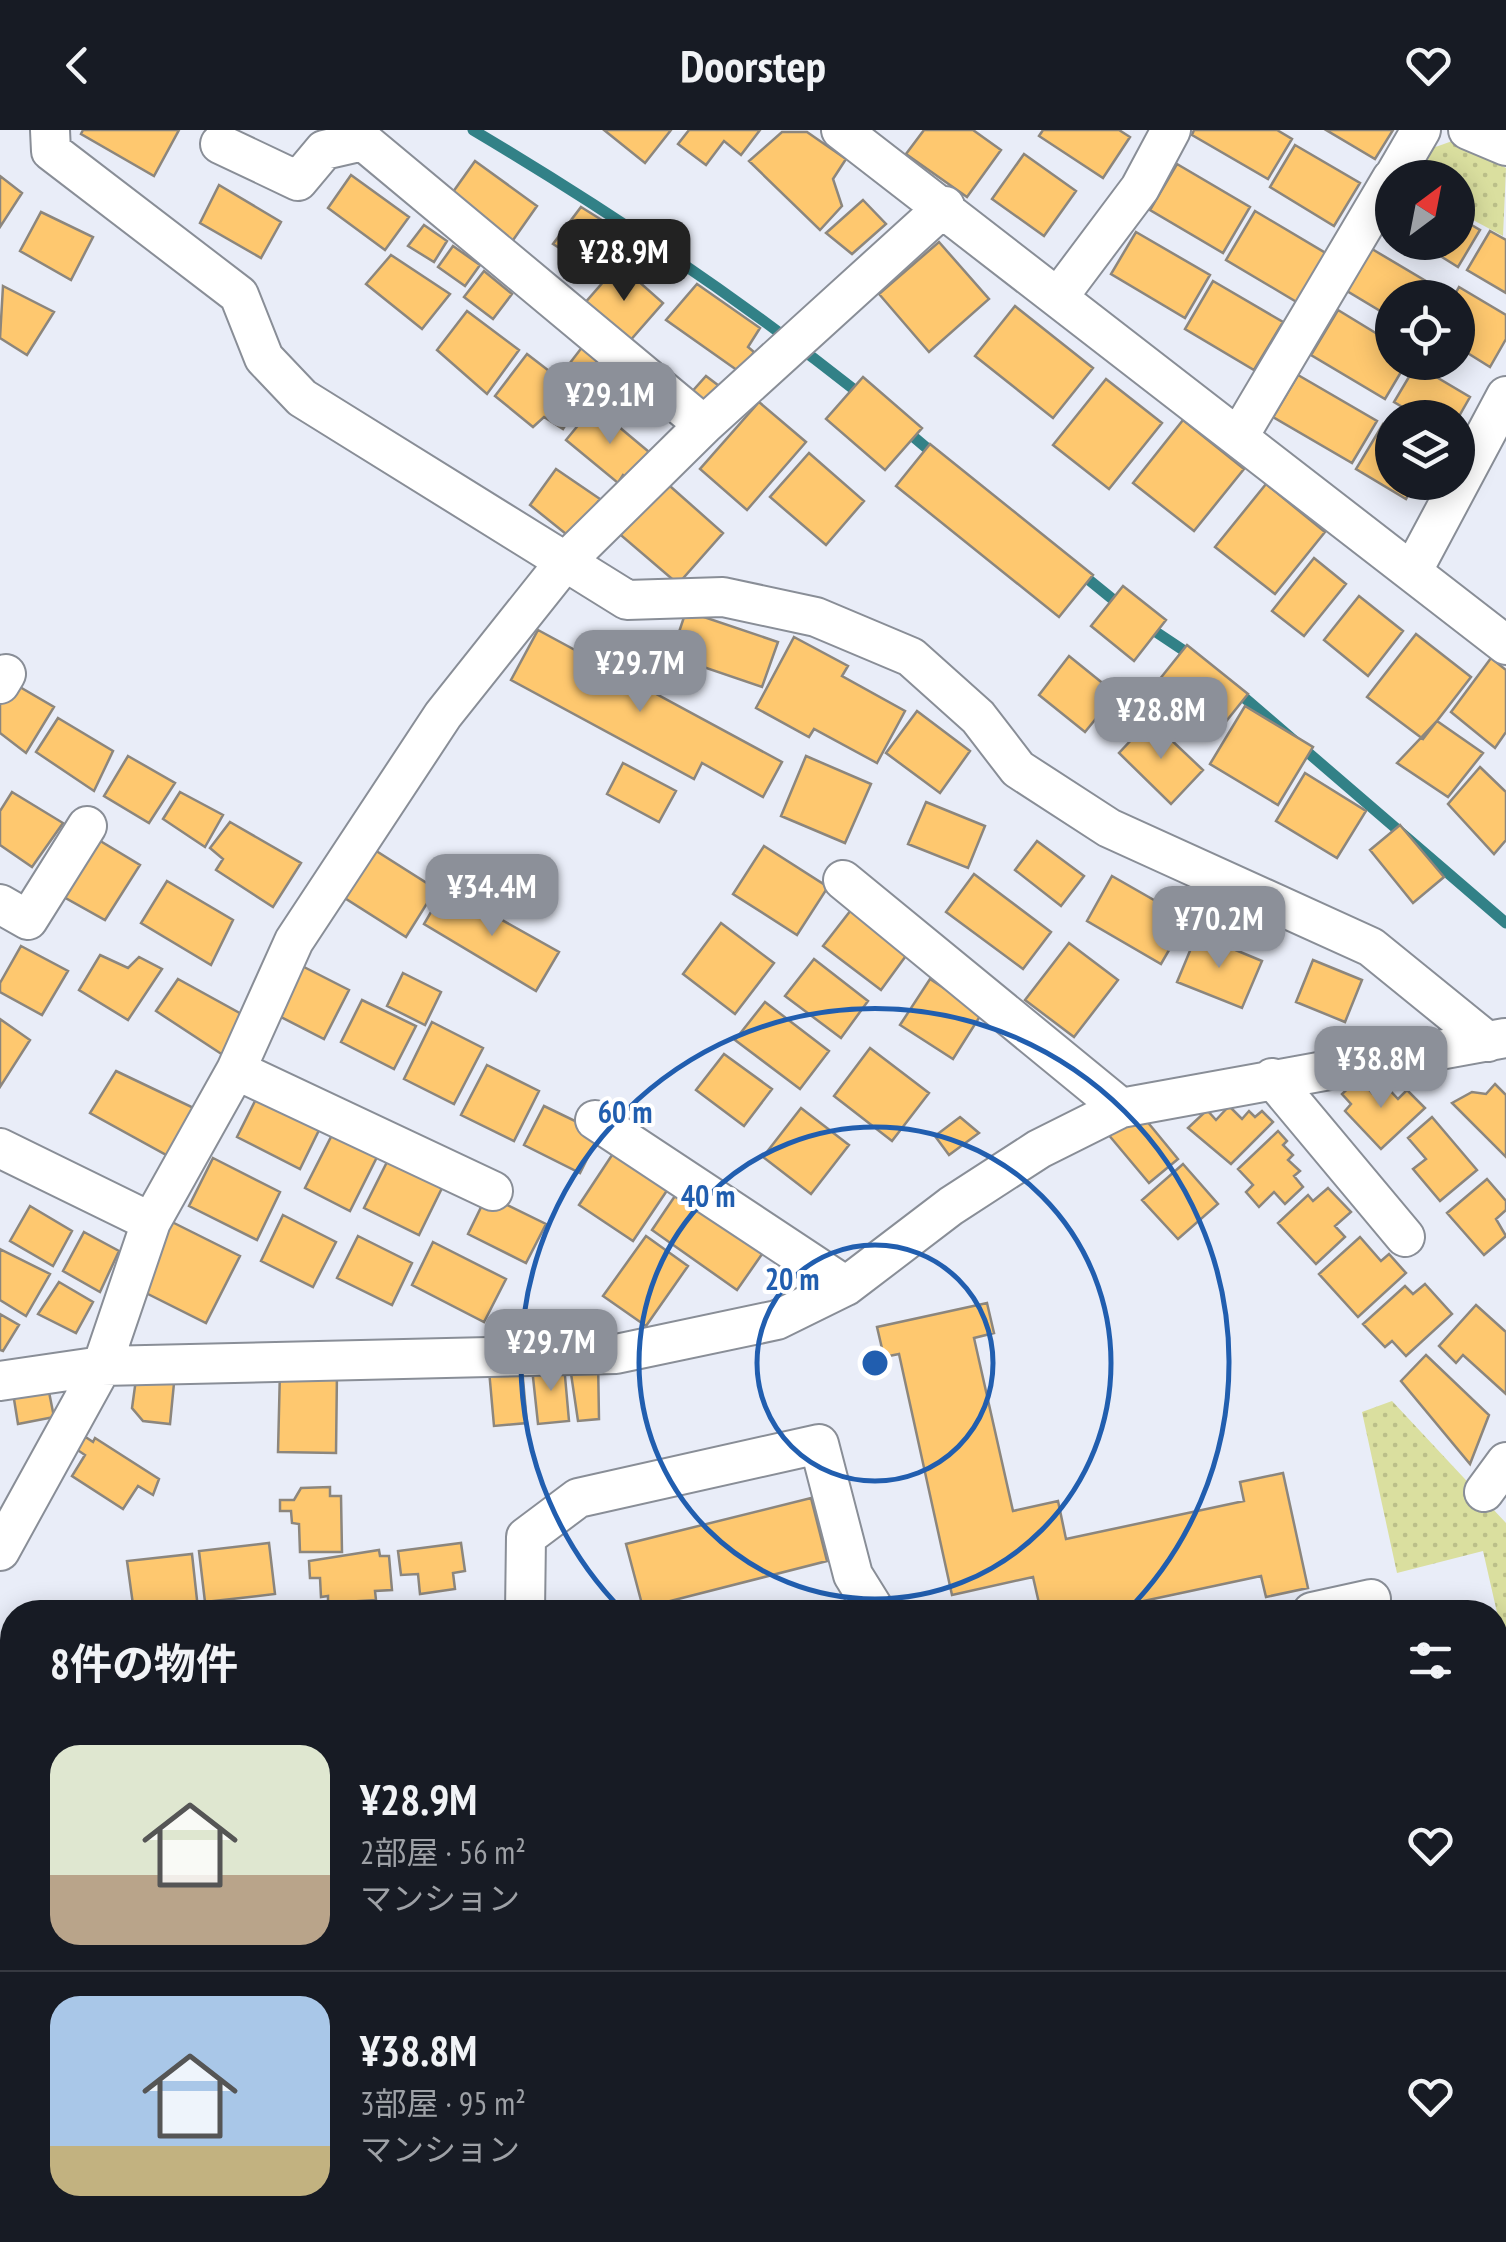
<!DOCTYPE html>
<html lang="ja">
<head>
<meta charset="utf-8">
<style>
	body { margin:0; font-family:"PT Sans Narrow","Noto Sans JP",sans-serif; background:#242831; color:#f1f3f6; height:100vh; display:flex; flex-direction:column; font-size:38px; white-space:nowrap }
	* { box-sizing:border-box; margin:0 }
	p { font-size:32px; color:#9ea1a6 }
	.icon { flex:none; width:55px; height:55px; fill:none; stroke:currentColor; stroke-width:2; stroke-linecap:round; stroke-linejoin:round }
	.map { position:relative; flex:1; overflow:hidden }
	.sheet { position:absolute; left:0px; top:1470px; width:1508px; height:642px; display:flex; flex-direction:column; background:#171b24; border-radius:40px 40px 0 0; box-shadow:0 5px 25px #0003 }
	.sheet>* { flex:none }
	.needle { width:65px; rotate:32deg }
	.controls { position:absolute; left:1375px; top:30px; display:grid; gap:20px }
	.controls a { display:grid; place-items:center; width:100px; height:100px; border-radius:50%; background:#171b24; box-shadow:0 5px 25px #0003; font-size:50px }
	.price { position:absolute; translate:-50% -85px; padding:0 22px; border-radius:20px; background:#8c9099; color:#fff; font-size:32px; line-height:65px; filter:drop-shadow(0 2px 5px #0008) }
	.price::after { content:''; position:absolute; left:50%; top:60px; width:30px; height:22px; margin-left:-15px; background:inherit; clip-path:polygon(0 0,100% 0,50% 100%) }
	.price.active { background:#222; color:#fff }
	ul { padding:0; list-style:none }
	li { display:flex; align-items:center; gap:30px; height:250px; padding:0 50px }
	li+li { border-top:2px solid #363941 }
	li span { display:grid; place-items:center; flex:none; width:280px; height:200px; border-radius:30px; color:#555 }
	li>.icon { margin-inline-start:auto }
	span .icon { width:120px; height:120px; fill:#fffc; stroke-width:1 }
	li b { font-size:42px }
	h2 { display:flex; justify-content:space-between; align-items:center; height:120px; padding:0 50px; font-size:42px }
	header { display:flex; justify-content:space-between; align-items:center; height:130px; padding:0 50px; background:#171b24; font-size:45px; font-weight:800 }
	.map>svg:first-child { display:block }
</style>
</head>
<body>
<header><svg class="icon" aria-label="back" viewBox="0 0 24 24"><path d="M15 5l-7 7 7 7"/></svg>Doorstep<svg class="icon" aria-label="heart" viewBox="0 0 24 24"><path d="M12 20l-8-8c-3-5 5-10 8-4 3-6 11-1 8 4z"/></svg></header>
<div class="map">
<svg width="1506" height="2112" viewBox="0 0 1506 2112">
	<defs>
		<pattern id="park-dots" width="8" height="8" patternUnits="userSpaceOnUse" patternTransform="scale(2.5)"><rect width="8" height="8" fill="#dadf9f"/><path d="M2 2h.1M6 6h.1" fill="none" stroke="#bbbf89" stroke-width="1.8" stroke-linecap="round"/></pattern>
	</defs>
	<rect width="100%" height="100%" fill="#e9edf8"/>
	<path fill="url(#park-dots)" d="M1455,10L1506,38L1503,106L1458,82V48H1414L1430,19Z
		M1392,1271L1506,1393V1522L1483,1421L1397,1443L1362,1282Z"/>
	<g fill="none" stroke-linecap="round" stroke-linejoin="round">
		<path stroke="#328187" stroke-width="11" d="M473,0C611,82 740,169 865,268
			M903,298L935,325
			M1078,441L1121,476
			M1144,494L1195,528
			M1233,558L1506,793"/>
	</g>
	<path fill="#fec86f" stroke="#8c867d" stroke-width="2.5" d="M83,0H179L154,46L81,4Z
		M604,0H671L645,33Z
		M689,0H760L741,25L724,11L706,35L678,14Z
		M924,0H973L1001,20L967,67L906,24Z
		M1043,0H1119L1130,7L1103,48L1039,6Z
		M1194,0H1277L1292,9L1268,49L1192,5Z
		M1326,0H1393L1375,29Z
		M782,2H807L846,29L833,49L842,76L820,100L749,31Z
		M1295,15L1360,53L1334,96L1270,57Z
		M1024,24L1076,61L1044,106L992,69Z
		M475,31L537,76L511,113L448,69Z
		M1177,34L1250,77L1223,123L1150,80Z
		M351,45L409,87L385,120L328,78Z
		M0,46L22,63L0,97Z
		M219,55L281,92L261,128L200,93Z
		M863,70L886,94L852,124L826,103Z
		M581,77L629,107L606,137L572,126L553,114Z
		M1255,81L1329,125L1300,174L1226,130Z
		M41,82L93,107L71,150L20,121Z
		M1458,87L1480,100L1458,137L1418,112H1458Z
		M424,95L447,111L434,132L408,116Z
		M1490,101L1506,110V163L1467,140Z
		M1136,102L1210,145L1185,188L1111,144Z
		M939,112L989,169L929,222L879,164Z
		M453,116L480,135L465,156L438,137Z
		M1372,119L1446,163L1443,168H1392V188L1347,161Z
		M391,125L450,164L422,199L366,154Z
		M619,134L663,173L628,213L584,174Z
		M484,141L512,164L493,189L464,167Z
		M1213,151L1283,192L1254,240L1185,199Z
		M697,154L760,198L748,217L754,222L741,243L666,190Z
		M3,156L54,182L27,225L0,208Z
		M1459,157L1506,185V209L1490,237L1458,217V168H1453Z
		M1015,176L1093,238L1053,288L975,226Z
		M1338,180L1392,213V232H1407L1385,269L1311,225Z
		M467,181L519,220L487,264L437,220Z
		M583,216L614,243L596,264L563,242Z
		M527,224L583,267L563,299L544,287L533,297L495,266Z
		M1416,235L1470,267L1458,288H1421L1394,272Z
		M1298,245L1377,291L1352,333L1273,287Z
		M706,246L727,262L710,280L689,265Z
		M863,247L922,298L885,340L826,289Z
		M620,249L647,269L633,288L606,269Z
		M1106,249L1162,293L1109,359L1053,315Z
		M759,272L806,312L747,380L700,339Z
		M594,276L655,327L635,354L623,345L618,353L566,310Z
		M1183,290L1244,339L1194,401L1133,353Z
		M1383,294L1392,300V352H1416L1406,369L1356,339Z
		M930,314L1093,445L1059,487L896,356Z
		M809,323L864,371L826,415L770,367Z
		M556,339L600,369L571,408L530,375Z
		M662,349L723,403L678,454L616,401Z
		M1266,354L1325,402L1275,464L1215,417Z
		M1314,428L1346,454L1304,506L1272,481Z
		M1123,456L1166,490L1134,531L1091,496Z
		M1359,466L1403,501L1368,546L1324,510Z
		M686,481L778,512L762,557L671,526Z
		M538,500L782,632L763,667L702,633L694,649L511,550Z
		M1416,504L1471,547L1423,609L1367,567Z
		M794,507L848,536L842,546L905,581L877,633L814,599L809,607L756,578Z
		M1187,515L1248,564L1212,609L1151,560Z
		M1069,526L1116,564L1085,602L1039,565Z
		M1491,528L1506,540V602L1495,618L1451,582Z
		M13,553L54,577L26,623L0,603V572Z
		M1245,576L1313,617L1278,675L1210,634Z
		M917,581L970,621L940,663L886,623Z
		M58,588L113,621L94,661L36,622Z
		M1150,590L1203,640L1171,674L1119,623Z
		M1437,591L1483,623L1448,667L1397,633Z
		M128,626L175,653L149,693L104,666Z
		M806,626L871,654L845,713L781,686Z
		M623,633L676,661L659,692L607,664Z
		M1480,637L1506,662V710L1494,724L1448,674Z
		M1305,643L1366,681L1337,728L1276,691Z
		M12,662L63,693L32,737L0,715V681Z
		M180,662L223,685L205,717L163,689Z
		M926,672L985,696L968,738L908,714Z
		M230,692L301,733L273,777L216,740L223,729L210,718Z
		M1400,695L1444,747L1413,773L1370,720Z
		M97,709L140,735L105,790L62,766Z
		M1037,711L1084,746L1061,776L1015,740Z
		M764,716L828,757L797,805L733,764Z
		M370,717L436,759L406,807L340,765Z
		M974,744L1051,802L1023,839L946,782Z
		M1112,746L1187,789L1161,834L1087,791Z
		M167,751L233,790L211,835L141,793Z
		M445,758L559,822L536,861L424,794Z
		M851,780L908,823L881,860L823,816Z
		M721,793L774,833L735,884L683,844Z
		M1197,804L1262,831L1242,878L1177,852Z
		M1069,813L1118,850L1074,907L1025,870Z
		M21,816L68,841L42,885L0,862V853Z
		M100,825L128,838L139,827L162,839L128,890L79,860Z
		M814,829L868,871L841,908L785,866Z
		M1313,830L1362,850L1345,892L1296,872Z
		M302,836L349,860L324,909L277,885Z
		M403,843L441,862L425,895L387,876Z
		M178,849L245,886L223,925L156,881Z
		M930,849L982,883L953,929L900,895Z
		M362,870L416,896L394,939L341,912Z
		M765,872L829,921L800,959L735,910Z
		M0,889L30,910L0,957Z
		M432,892L483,918L454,974L404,949Z
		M870,918L929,963L892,1011L834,966Z
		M724,924L772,959L744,996L696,960Z
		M487,935L539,961L514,1011L461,985Z
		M116,941L198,980L170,1027L90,983Z
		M1359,948L1372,963L1383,953L1398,969L1407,960L1425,978L1381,1019L1345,981L1351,974L1342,964Z
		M1495,954L1506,965V1027L1452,973L1472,962L1486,964Z
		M258,965L321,996L300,1039L237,1007Z
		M544,976L600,1003L580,1043L524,1015Z
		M1229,976L1242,989L1249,981L1255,987L1262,981L1273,992L1231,1034L1188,998L1207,980L1216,990Z
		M801,978L849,1015L811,1064L763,1027Z
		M1136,978L1178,1029L1149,1053L1107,1003Z
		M960,987L979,1003L949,1025L935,1006Z
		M1432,987L1477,1040L1440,1071L1413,1039L1426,1029L1408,1008Z
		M1278,1001L1287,1011L1283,1015L1293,1025L1288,1030L1300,1041L1294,1046L1303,1057L1285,1074L1274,1062L1259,1077L1246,1062L1253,1055L1238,1039Z
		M333,1003L378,1025L350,1081L305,1058Z
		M618,1016L672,1053L633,1111L579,1075Z
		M213,1028L280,1062L257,1110L189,1076Z
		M388,1030L442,1058L419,1105L364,1078Z
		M1183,1034L1218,1074L1178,1109L1142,1070Z
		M1487,1049L1506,1071V1080L1496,1089L1506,1106L1484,1125L1447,1083Z
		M681,1057L767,1117L737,1160L652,1100Z
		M1328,1058L1351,1082L1335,1096L1345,1107L1316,1134L1278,1093L1308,1065L1313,1071Z
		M487,1065L546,1094L526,1133L468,1104Z
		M30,1076L72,1101L53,1136L10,1111Z
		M283,1085L336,1112L313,1157L261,1131Z
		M172,1092L240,1126L206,1193L138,1159Z
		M84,1102L119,1121L100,1162L63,1141Z
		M358,1106L412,1133L392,1175L337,1148Z
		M646,1106L688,1136L646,1196L603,1166Z
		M1360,1107L1381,1131L1389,1124L1406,1143L1358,1187L1319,1144Z
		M433,1112L506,1149L484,1192L412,1155Z
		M0,1119L50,1144L26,1186L0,1170Z
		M59,1152L93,1172L76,1203L38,1184Z
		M1425,1154L1452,1184L1406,1226L1392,1211L1385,1217L1363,1194L1405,1156L1413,1164Z
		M987,1173L994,1203L974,1208L1013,1381L1058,1371L1066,1409L1244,1371L1240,1352L1283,1343L1308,1458L1266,1467L1261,1446L1092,1482H1041L1033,1447L952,1465L899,1224L884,1227L877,1197Z
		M1476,1175L1506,1202V1264L1463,1225L1456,1233L1439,1216Z
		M0,1184L19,1195L3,1221L0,1220Z
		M1426,1225L1489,1285L1470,1334L1401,1251Z
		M598,1228L599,1289L578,1291L569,1230Z
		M564,1235L569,1291L538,1294L532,1238Z
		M522,1238L527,1293L494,1296L489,1240Z
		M280,1240L337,1241L336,1323L278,1322Z
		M136,1249L174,1253L170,1294L143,1291L132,1278Z
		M48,1257L54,1287L18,1294L13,1263Z
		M84,1306L93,1312L95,1308L159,1349L153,1365L138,1356L123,1379L72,1346L85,1325L76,1319Z
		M330,1357V1366H341L342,1422H300L299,1394L292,1393L291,1381H280V1370H294L301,1358Z
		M811,1368L827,1431L643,1478L626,1414Z
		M269,1413L275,1464L205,1472L199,1421Z
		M461,1413L465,1441L453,1443L455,1459L420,1464L418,1444L401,1445L398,1421Z
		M379,1420L380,1426H389L392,1460L375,1461L376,1470L328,1473V1466L321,1467L320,1448H310L309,1431Z
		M192,1424L198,1479L134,1482L127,1431Z
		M12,1669V1776L0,1796V1689Z
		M1506,1742V1816L1495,1819V1745Z
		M0,1996L12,2003L13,2100L8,2112H0Z
		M1495,2096L1506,2102V2112H1354L1361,2100H1495Z
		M42,2100H105L103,2112H46L38,2110Z
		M371,2100H468L663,2108V2112H371Z
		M905,2100H987L1000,2112H908L900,2105Z"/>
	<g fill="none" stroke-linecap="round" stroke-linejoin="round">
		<defs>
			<path id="minor" d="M50,0L51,21L239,165L264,228L302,268L627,470L723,467L816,487L911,527L978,587L1018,639L1109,698L1371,817L1488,912
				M841,0L1506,515
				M1468,0L1506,16
				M220,14L298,51L324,20L363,11L704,295
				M1393,48L1421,0
				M1059,166L1140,58L1171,0
				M1239,306L1392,48
				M1412,442L1506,266
				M0,554L6,544
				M843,750L1121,978
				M0,774L28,790L87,696
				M236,940L294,811L443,585L564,433L704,295L945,76
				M1272,948L1405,1107
				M595,990L846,1156
				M0,1018L151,1092L236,940L493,1061
				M0,1251L102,1236L616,1224L777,1190L846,1156L951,1076L1039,1019L1121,978L1505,908
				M1484,1362L1506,1332
				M0,1421L102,1236L151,1092
				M525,1482L526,1407L578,1368L819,1314L853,1445L876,1482
				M1312,1482L1371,1469
				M1495,2036L1506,2040
				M345,2112L347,2100"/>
			<path id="tertiary" d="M0,1936L12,1945
				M179,2100L190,2112
				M1166,2100L1178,2112
				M817,2112L826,2100"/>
		</defs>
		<use href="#minor" stroke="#898e97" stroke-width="42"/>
		<use href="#tertiary" stroke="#898e97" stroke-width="52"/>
		<use href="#minor" stroke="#fff" stroke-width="38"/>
		<use href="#tertiary" stroke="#fff" stroke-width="48"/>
	</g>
	<g fill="none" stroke="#215eaf" stroke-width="5">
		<circle cx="875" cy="1233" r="118"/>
		<circle cx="875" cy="1233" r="236"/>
		<path d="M623 1481A354 354 0 1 1 1127 1481"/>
	</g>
	<circle cx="875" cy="1233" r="15" fill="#215eaf" stroke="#fff" stroke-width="5"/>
	<g font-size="30" text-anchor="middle" font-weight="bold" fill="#215eaf" stroke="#fff" stroke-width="8" stroke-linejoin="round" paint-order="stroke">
		<text x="625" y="993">60 m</text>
		<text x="708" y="1077">40 m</text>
		<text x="792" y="1160">20 m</text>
	</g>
</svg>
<div class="controls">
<a><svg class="needle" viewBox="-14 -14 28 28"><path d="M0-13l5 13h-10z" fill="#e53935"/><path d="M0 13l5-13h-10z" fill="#9ea1a6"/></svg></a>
<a><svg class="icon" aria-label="locate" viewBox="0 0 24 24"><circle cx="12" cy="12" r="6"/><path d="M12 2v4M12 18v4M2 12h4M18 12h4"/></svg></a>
<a><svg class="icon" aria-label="layers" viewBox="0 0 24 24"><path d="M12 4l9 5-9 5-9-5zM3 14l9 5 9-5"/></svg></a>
</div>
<b class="price active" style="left:624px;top:174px">¥28.9M</b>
<b class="price" style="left:610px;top:317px">¥29.1M</b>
<b class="price" style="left:640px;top:585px">¥29.7M</b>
<b class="price" style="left:1161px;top:632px">¥28.8M</b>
<b class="price" style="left:492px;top:809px">¥34.4M</b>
<b class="price" style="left:1219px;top:841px">¥70.2M</b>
<b class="price" style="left:1381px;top:981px">¥38.8M</b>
<b class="price" style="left:551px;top:1264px">¥29.7M</b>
<section class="sheet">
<h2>8件の物件<svg class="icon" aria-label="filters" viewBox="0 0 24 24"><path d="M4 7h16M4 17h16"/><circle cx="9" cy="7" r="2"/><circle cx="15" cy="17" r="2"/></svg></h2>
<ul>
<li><span style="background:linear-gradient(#dfe7d0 65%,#b9a48a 0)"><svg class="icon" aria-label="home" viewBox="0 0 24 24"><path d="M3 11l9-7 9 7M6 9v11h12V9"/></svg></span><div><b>¥28.9M</b><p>2部屋 · 56 m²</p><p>マンション</p></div><svg class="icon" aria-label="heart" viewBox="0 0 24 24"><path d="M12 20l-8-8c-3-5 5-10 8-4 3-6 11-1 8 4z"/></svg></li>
<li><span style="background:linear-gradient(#a9c7e8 75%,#c2b280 0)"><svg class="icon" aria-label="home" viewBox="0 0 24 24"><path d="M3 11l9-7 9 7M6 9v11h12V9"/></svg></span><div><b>¥38.8M</b><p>3部屋 · 95 m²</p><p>マンション</p></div><svg class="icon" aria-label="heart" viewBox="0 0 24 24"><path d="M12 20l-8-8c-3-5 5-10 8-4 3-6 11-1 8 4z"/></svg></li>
</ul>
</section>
</div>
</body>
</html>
